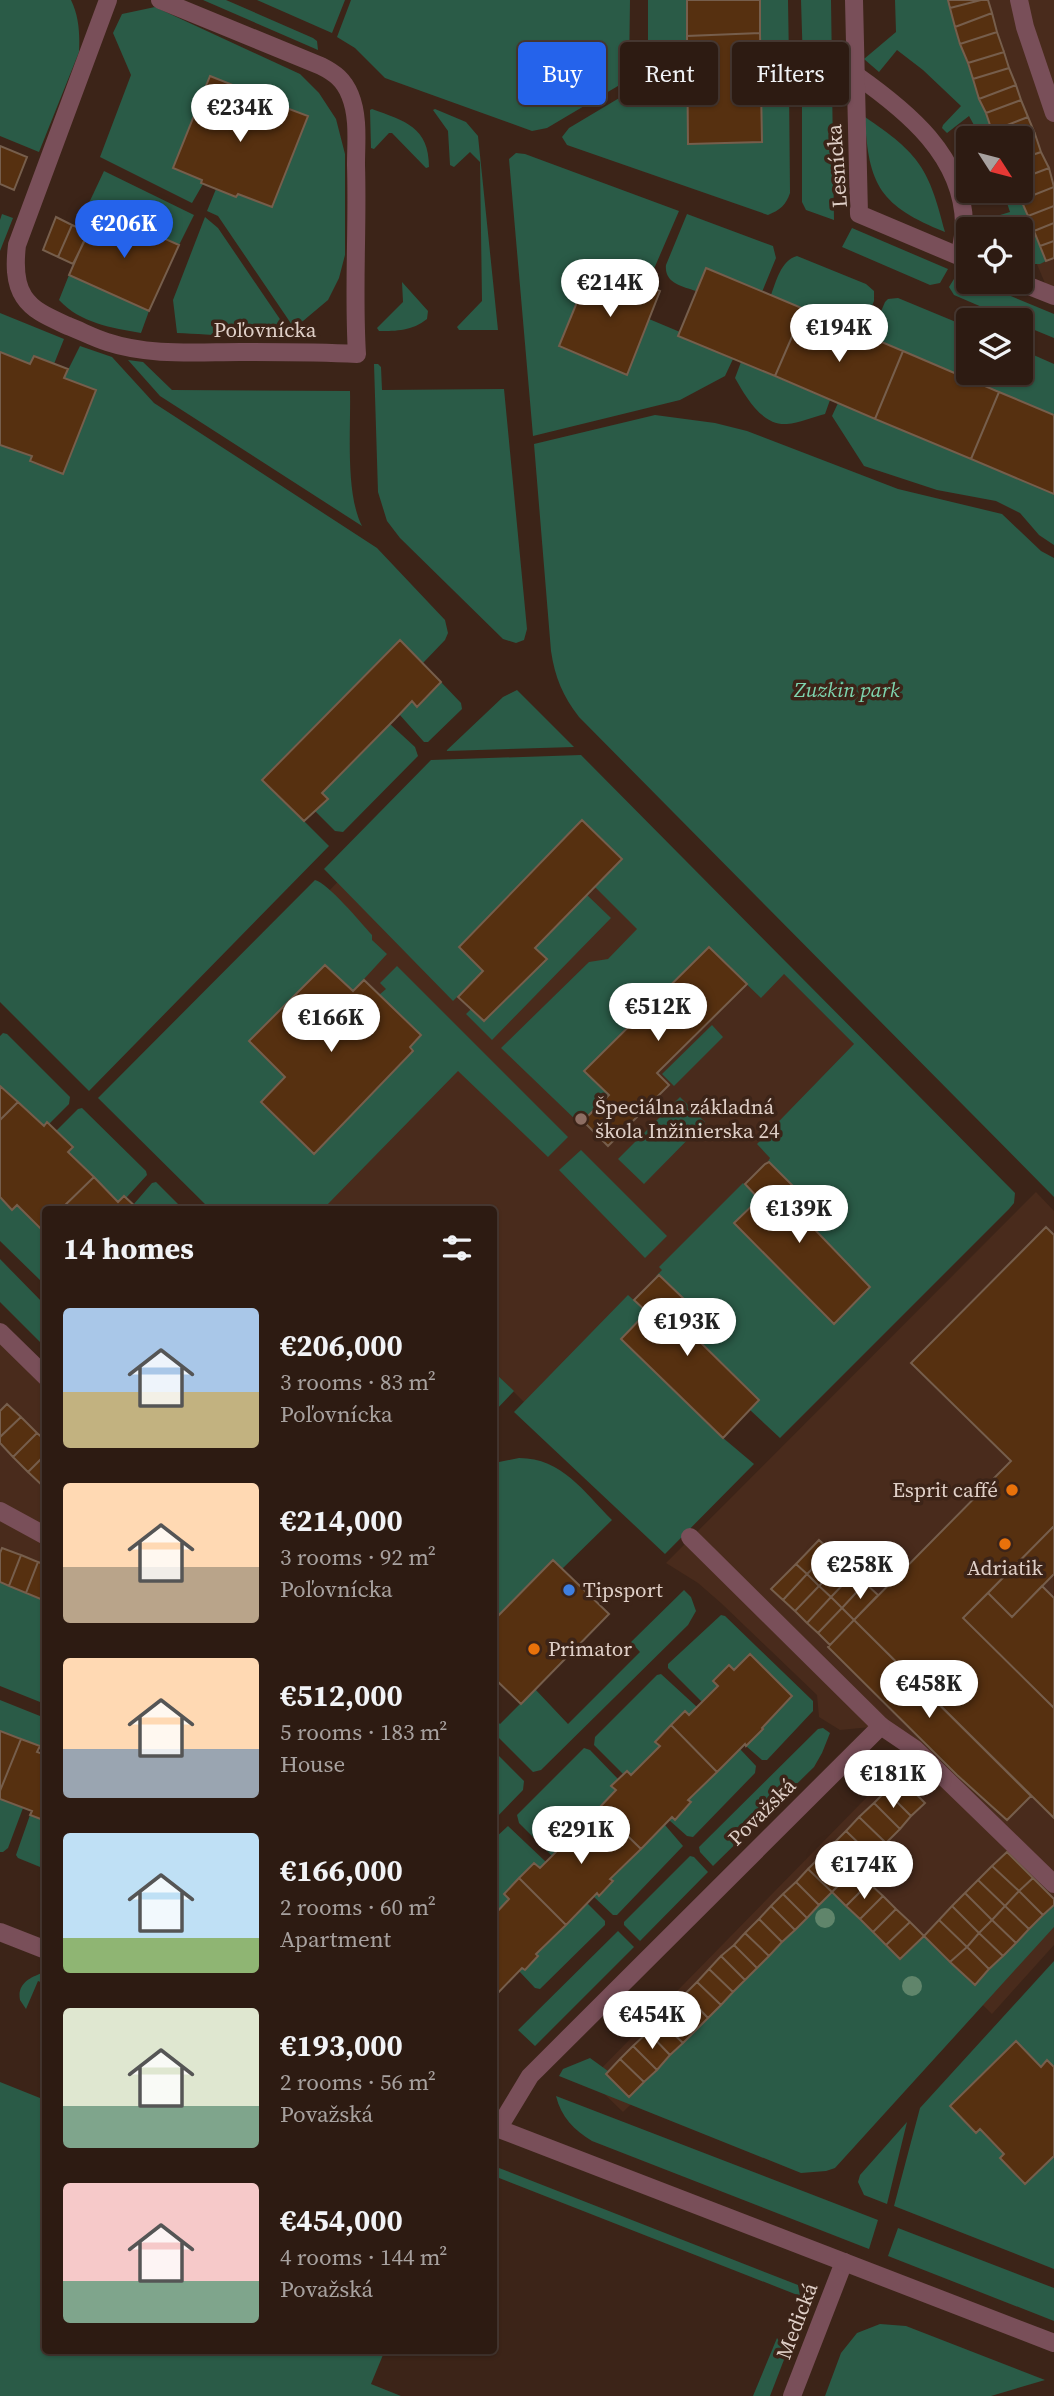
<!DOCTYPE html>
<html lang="en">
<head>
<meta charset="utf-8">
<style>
	body { margin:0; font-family:"Source Serif 4",serif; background:#35241b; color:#f1f3f6; height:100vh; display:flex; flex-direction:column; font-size:26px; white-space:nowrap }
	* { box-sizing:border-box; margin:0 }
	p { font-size:23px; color:#a7a19f }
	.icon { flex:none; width:38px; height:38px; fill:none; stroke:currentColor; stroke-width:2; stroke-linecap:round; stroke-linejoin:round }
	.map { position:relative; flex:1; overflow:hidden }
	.side { position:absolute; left:42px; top:1206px; width:455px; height:1148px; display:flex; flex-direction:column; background:#2d1b12; border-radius:7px; box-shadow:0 2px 5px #0004,0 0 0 2px #483932 }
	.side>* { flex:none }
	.top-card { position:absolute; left:518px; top:42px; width:430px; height:63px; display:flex; gap:14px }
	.needle { width:46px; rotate:126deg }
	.buttons { position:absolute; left:956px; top:126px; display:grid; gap:14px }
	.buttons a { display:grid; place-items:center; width:77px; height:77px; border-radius:7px; background:#2d1b12; box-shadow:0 2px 5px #0004,0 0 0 2px #483932; font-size:35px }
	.price { position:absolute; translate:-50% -60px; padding:0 16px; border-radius:24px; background:#fff; color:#222; font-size:23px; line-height:46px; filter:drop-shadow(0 2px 4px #0008) }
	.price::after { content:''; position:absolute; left:50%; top:42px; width:21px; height:16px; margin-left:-10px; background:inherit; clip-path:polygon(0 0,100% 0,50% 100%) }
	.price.active { background:#2563eb; color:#fff }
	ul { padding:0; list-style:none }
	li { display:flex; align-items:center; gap:21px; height:175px; padding:0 21px }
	li span { display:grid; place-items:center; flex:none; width:196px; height:140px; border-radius:7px; color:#555 }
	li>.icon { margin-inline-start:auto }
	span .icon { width:84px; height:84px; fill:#fffc; stroke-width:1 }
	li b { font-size:30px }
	h2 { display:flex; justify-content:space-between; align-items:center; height:84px; padding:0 21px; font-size:30px }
	.chip { padding:0 24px; border-radius:7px; background:#2d1b12; box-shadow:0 2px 5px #0004,0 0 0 2px #483932; font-size:24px; line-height:63px }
	.chip.active { background:#2563eb; color:#fff }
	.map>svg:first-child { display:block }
</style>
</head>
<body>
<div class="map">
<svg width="1054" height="2396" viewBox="0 0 1054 2396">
	<rect width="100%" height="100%" fill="#3c2418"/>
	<path fill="#492b1c" d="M934,0H1054V296L1050,295L1006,191H1020V138H984Z
		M586,776L992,1182L765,1407L524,1402L494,1372V1209H326L169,1055L437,780Z
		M1036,1192L1054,1211V1945L992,2014L925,1949L902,1971L832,1905L623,2112L590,2080L914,1749L881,1726L840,1730L819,1717L817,1695L721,1603L698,1583L666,1563Z
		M0,1332L45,1377V1613L0,1595Z"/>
	<path fill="#2a5b47" d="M0,0H71C79,16 80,35 79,52L39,152L0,136Z
		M203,0H226L313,38L317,41L318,50Z
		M257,0H345L332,33Z
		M351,0H630L629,74L623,83L547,128L532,131L385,78L355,48L337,37Z
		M648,0H687L688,72H671L651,63L648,50Z
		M760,0H788L789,61L785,69L761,70Z
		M801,0H831L832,69L810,70L803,65Z
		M895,0H948L960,44L995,138H981L969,116L947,133L942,128L943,125L961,106L923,70L897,50L879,72L864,59L896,32Z
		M155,7L300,74L319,93L336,119L345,154V255L339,278L328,300L303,321L292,325L218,216L207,211L216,189L236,197L238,194L272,207L307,116L277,104L274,110L240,97L243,89L210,76L173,168L202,180L203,184L192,203L100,157L131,75L113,33L122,14Z
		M761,81L786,82L789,87L790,193C786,205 780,210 768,215L567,145L562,137L569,128L641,85C655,80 673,83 688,84L689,143L762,142Z
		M809,82L832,83L834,220L806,210L802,202V89Z
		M372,109C405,121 429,127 429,167L426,168L392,133H389L374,149L371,148L370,110Z
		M435,109L466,122L478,136L498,330H459L457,327L482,301L480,162L470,152L454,167L450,165L448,131L433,110Z
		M865,117C920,154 929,169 945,232C881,206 868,186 865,117Z
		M516,153L525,154L679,211L647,285L593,264L559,347L627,374L649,319L680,332L678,336L733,359L725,376L680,400L533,436L509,159Z
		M104,171L194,215L179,245L88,205Z
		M1003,191H1017L1046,261L1040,264H1020V229H982L980,221L1010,212Z
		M2,214L13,218L0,251V220Z
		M687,214L773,246L776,258L762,292L707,269L696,291C682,286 664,283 666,265Z
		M205,217L218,228L286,328C253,341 211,334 177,333L173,300Z
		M852,228L948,269L940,283L930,285L842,247Z
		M797,256L866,284L874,291V301L861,333L771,295C776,282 781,260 797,256Z
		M957,274L968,278V282H977L1054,314V338L1020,324V320H1012L954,295L949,287Z
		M69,275L149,311L141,333C112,328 80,323 59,300Z
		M402,282L428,311L427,319C412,331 397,331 379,331L377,328L403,302Z
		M898,298L968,327V352L958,375L870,337L885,302L888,299Z
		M0,313L64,339L54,364L34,356L30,364L0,352Z
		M80,346L112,357L154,403L377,548L445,620L448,633L445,640L423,663L399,640L262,779L329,846L89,1091L0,1002V445L32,456L30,462L63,474L96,390L64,378Z
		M1020,349L1054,364V415L965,378L968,371L1020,373Z
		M128,360L143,362L172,390L350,391C351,429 345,493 362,526L160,396Z
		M741,362L830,400L825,414C813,417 799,423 787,424C762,426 746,397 735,378Z
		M374,364H378L381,367L382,390L504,389L527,629L524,640L516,643L503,639L400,538L387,521L378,492Z
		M838,403L1054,494V545L1039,535L1020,513L996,501L937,490L864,466L832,416Z
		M655,415L715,423L747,431L898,489L1002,514L1041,551L1054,558V1197L579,717C563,696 555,678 551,651L534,444Z
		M441,682L461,703L462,709L428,742H424L399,714L412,701L418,707Z
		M517,690L574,747L446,751L503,697Z
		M390,724L415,747L418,756L343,832L335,831L315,811L327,799L322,793Z
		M581,755L1015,1193L1014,1203L1009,1209L780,1438L750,1410L695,1337L708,1323L660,1275L656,1276L662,1270L659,1267L743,1183L759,1199L735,1223L833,1324L870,1287L797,1211L806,1200L766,1165L770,1158L757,1144L854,1044L784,974L761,998L708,947L584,1071L609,1095L580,1124L501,1048L589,962L608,959L637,929L595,887L621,859L582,820L459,947L483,971L453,1001L324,869L431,760Z
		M315,880C328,883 361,923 372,935V940L387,954L353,991L325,965L250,1041L285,1077L261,1103L315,1153L413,1051L410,1047L421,1036L379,995L386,989L380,983L397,966L568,1137L548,1157L458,1071L325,1207L326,1209H210L98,1098Z
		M587,895L611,918L492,1040L466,1014L471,1009L484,1021L546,960L535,948Z
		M712,1025L723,1037L674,1086L662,1074Z
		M3,1033L7,1034L70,1097L69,1104L49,1124L47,1122L44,1126L0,1086V1036Z
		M680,1097L705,1122L644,1184L618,1159Z
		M82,1108L146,1171L147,1175L126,1198L123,1196L118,1202L68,1152L56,1131L78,1109Z
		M581,1150L667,1236L645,1258L559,1170Z
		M156,1182L183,1209H138L133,1205L152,1183Z
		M0,1197L12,1210L17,1205L45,1234V1280L41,1281L0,1241Z
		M0,1259L45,1305V1347L0,1302Z
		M628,1295L647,1312L621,1339L722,1437L754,1464L665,1554L514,1412Z
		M494,1372L514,1391L494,1412Z
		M519,1458C562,1458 584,1492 612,1520L562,1569L552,1560L494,1620V1463Z
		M0,1582L45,1601V1704L0,1686Z
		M684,1590L691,1597L696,1611L688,1625L541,1770L533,1772L494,1733V1718L500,1724L535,1689L568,1724L640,1652L631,1642Z
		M721,1615L725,1616L813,1701V1711L767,1760H762L746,1746L792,1696L751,1654L734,1670L729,1666L713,1680L718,1686L702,1702L668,1668V1664Z
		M661,1674L697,1707L689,1715L684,1711L655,1742L660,1746L631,1775L627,1771L623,1774L594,1745L595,1737L657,1675Z
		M0,1700L45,1718V1729L40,1746L0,1731Z
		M823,1728L830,1733L822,1753L814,1767L713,1866L700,1852L699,1847L818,1729Z
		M584,1748L590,1750L618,1779L611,1786L616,1790L585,1822L580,1817L569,1839L552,1856L519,1823L517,1815Z
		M740,1749L756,1766L755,1773L693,1837L687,1836L669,1820L672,1817L675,1819L691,1803L688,1800Z
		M494,1751L524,1781L523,1790L494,1820Z
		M0,1799L23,1808L8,1848L3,1852H0Z
		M30,1815L45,1821V1869L18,1858L16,1855Z
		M665,1825L683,1846L617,1915H613L593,1896L597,1893L598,1895L612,1881L610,1879Z
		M508,1826L546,1862L540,1868L533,1863L519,1878L509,1899L494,1915V1839Z
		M690,1856L694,1857L708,1872L640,1941L624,1925V1922Z
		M832,1892L900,1959L924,1936L974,1985L1054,1905V1927L835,2168L826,2171L801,2173L559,2076L563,2069L590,2058L608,2071L606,2074L630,2097Z
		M587,1903L605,1921V1925L540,1989L535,1988L519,1971L522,1968L525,1970L538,1956L536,1954Z
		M618,1931L634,1947L535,2046L518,2030Z
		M1054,1961V2067L1047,2061L1041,2067L1015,2041L950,2106L976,2133L980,2129L1004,2154L1000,2158L1054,2156V2269L894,2206L920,2108Z
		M42,1973L45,1975V1984L38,1981L26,2009L20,2000C17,1984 29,1978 42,1973Z
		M0,2082L45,2100L46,2232L43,2240L46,2241V2350H385L371,2384L401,2396H0Z
		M556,2096L878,2220L869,2249L592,2141C574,2130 561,2117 556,2096Z
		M907,2122L887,2204L864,2195L858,2182L860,2175Z
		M494,2166L798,2285L800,2296L494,2176Z
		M898,2228L1054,2288V2321L888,2256Z
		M880,2324L906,2326L1045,2380L991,2396H825L841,2353L857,2333Z
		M777,2338L787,2352L770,2396H753Z"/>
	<path fill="#563010" stroke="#765e4c" stroke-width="2" d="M687,0H760V33L687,36Z
		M948,0H981L950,8Z
		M981,0H988L992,13L955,27L950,8Z
		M992,13L997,32L960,44L955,27Z
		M997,32L1004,52L968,63L960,44Z
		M760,33L762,142L688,144L687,36Z
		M1004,52L1009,68L973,79L968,63Z
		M1009,68L1016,85L979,99L973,79Z
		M210,76L243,89L240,97L274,110L276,104L308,116L272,207L238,194L236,197L201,183L202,180L173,168Z
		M1016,85L1021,100L986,113L979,99Z
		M1021,100L1028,117L992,131L986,113Z
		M1028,117L1035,134L1020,139L995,138L992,131Z
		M1035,134L1041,152L1020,159V139Z
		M0,146L27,157L14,190L0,184Z
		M1041,152L1049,168L1020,179V159Z
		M1049,168L1054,187L1021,200L1017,191H1020V179Z
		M1054,187V206L1028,216L1021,200Z
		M1054,206V223L1034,231L1028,216Z
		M98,209L179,245L149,311L69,275Z
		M56,217L72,225L58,257L43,250Z
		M1054,223V241L1040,246L1034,231Z
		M72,225L89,232L73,264L58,257Z
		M1054,241V258L1046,261L1040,246Z
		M593,263L660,291L627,375L559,346Z
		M706,268L804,309L775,376L678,336Z
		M804,309L903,351L875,419L775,376Z
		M903,351L999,392L971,459L875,419Z
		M0,352L30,364L34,356L60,366L68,369L64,378L96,390L63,474L30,461L32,456L0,445Z
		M999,392L1054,415V494L971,459Z
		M400,640L441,682L417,707L412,701L395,719L322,793L328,799L304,821L262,780Z
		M582,820L622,859L535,948L547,959L484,1021L458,997L483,971L459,947Z
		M709,947L747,984L657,1073L669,1085L608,1146L583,1121L609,1095L584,1071Z
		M325,965L353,991L364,980L421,1035L410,1047L413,1051L314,1154L261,1102L285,1077L249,1041Z
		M0,1086L18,1102L0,1120Z
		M18,1102L44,1126L47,1122L73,1147L68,1152L94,1177L61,1209H46V1225L41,1229L17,1205L12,1210L0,1197V1120Z
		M769,1162L807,1200L797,1211L870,1287L834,1324L734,1223L759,1199L745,1184L765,1164Z
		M94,1177L118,1202L124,1196L138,1209H61Z
		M1046,1227L1054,1235V1526L963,1618L1054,1708V1818L854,1620L1011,1461L911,1363Z
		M659,1275L709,1323L695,1337L759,1400L723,1438L621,1339L647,1312L634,1300Z
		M7,1404L21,1417L0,1437V1411Z
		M21,1417L37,1433L13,1457L0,1443V1437Z
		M37,1433L46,1441V1454L28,1472L13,1457Z
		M46,1454V1486L44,1487L28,1472Z
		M1054,1526V1574L1012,1617L988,1593Z
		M819,1540L831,1551L807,1574L796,1564Z
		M2,1548L21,1555L9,1586L0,1582V1553Z
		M831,1551L843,1562L819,1586L807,1574Z
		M21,1555L38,1562L26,1593L9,1586Z
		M553,1560L609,1614L521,1704L494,1678V1620Z
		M38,1562L46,1565V1592L43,1600L26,1593Z
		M843,1562L854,1573L831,1597L819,1586Z
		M796,1564L807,1574L783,1600L771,1589Z
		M854,1573L865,1583L842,1608L831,1597Z
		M807,1574L819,1586L795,1611L783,1600Z
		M865,1583L878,1595L854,1620L842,1608Z
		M819,1586L831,1597L807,1623L795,1611Z
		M1042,1586L1054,1598V1708L963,1618L988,1593L1012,1617Z
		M831,1597L842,1608L818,1633L807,1623Z
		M842,1608L854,1620L830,1645L818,1633Z
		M854,1620L1031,1796L1007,1820L957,1775L828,1647Z
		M750,1654L792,1696L762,1728L763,1729L746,1746L745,1744L717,1772L671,1725L685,1711L689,1715L718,1686L713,1681L729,1665L734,1670Z
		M671,1725L717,1772L688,1800L691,1802L675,1820L672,1817L641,1849L599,1808L616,1790L611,1786L627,1771L631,1775L660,1746L655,1742Z
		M0,1731L21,1739L0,1791Z
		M21,1739L40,1746L37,1752L46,1755V1821L30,1815L32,1811L0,1799V1791Z
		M899,1777L925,1803L911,1816L886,1791Z
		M886,1791L911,1816L900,1829L874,1803Z
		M874,1803L900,1829L886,1843L859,1817Z
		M599,1808L641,1849L610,1879L613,1881L599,1896L597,1893L566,1925L519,1878L534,1863L540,1868L569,1839L564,1833L580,1817L585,1822Z
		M859,1817L886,1843L872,1856L846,1831Z
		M846,1831L872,1856L858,1871L832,1845Z
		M832,1845L855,1868L844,1880L820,1857Z
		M1007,1852L1033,1878L1019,1891L992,1866Z
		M820,1857L844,1880L832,1892L808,1869Z
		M992,1866L1019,1891L1005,1906L978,1880Z
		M855,1868L869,1883L846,1906L832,1892Z
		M808,1869L832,1892L819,1905L796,1882Z
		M519,1878L566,1925L536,1954L538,1956L525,1970L522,1968L494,1997V1915L509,1899L504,1894Z
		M1033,1878L1054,1899V1905L1043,1915L1019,1891Z
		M978,1880L1005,1906L992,1920L965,1893Z
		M796,1882L819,1905L807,1918L783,1894Z
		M869,1883L883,1896L860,1919L846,1906Z
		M1019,1891L1043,1915L1029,1929L1005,1906Z
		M965,1893L992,1920L979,1933L952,1906Z
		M783,1894L807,1918L795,1930L771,1906Z
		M883,1896L896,1909L873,1932L860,1919Z
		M771,1906L795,1930L782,1942L759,1919Z
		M952,1906L979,1933L967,1947L939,1920Z
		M1005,1906L1029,1929L1016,1943L992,1920Z
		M896,1909L910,1922L886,1945L873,1932Z
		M759,1919L782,1942L769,1956L745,1933Z
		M939,1920L967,1947L950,1962L924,1936Z
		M992,1920L1016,1943L1003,1956L979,1933Z
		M910,1922L924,1936L900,1959L886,1945Z
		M745,1933L769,1956L757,1968L734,1945Z
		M979,1933L1003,1956L989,1969L967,1947Z
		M734,1945L757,1968L745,1980L721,1956Z
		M967,1947L989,1969L975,1985L950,1962Z
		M721,1956L745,1980L733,1992L709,1969Z
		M709,1969L733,1992L721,2005L697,1982Z
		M697,1982L721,2005L708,2018L685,1994Z
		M685,1994L708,2018L696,2030L672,2007Z
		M672,2007L696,2030L683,2043L659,2020Z
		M659,2020L683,2043L670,2055L648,2032Z
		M648,2032L670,2055L657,2070L633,2046Z
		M1016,2041L1041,2067L1047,2060L1054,2067V2156L1025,2184L1000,2158L1004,2154L980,2129L976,2133L950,2106Z
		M633,2046L657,2070L644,2082L620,2059Z
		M620,2059L644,2082L629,2097L606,2074Z"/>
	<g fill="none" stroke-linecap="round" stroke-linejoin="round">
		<path stroke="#794f59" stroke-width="18" d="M1019,0L1025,27L1054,113
			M856,75C907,111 963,156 964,224C964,234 961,246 960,256
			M0,1511L46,1536
			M881,1726L915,1749L1054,1884
			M792,2396L844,2262"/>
		<path stroke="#794f59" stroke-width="18" d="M108,0L17,245C15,262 14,282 24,297C34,312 51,318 68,326C81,331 94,338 107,342C149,356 196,352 240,352C279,352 318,352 357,354C353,291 358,228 356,165C356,142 359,117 350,95C344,80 335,73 321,66L160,0
			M854,0L859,214L968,260
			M1019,282L1054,296
			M0,1332L46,1377
			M0,1932L46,1950
			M494,2127L1054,2343
			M498,2129L530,2076L881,1726L690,1537"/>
	</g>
	<g fill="#60856b">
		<circle cx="825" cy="1918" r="10"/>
		<circle cx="912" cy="1986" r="10"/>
	</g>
	<circle fill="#8d6e63" stroke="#3c2418" stroke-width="2.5" cx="581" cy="1119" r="7"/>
	<g fill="#e8710a" stroke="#3c2418" stroke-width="2.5">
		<circle cx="1012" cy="1490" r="7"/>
		<circle cx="1005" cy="1544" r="7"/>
		<circle cx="534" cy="1649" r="7"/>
	</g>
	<circle fill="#3f7fe0" stroke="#3c2418" stroke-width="2.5" cx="569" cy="1590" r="7"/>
	<g text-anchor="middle" stroke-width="7" stroke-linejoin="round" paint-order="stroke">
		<g font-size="21" fill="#dfcfc7" stroke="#3c2418">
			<text transform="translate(837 166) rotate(-94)" y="7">Lesnícka</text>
			<text x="265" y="337">Poľovnícka</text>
			<text transform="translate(762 1812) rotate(-45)" y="7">Považská</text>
			<text transform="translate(797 2321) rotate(-69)" y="7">Medická</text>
		</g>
		<g font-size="21" font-style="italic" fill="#7ed5af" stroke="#3c2418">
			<text x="847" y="697">Zuzkin park</text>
		</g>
		<g font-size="21" fill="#dfcfc7" stroke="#3c2418" text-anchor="start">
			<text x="595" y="1114">Špeciálna základná<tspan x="595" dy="24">škola Inžinierska 24</tspan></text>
			<text x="998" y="1497" text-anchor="end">Esprit caffé</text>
			<text x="1005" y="1575" text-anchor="middle">Adriatik</text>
			<text x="583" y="1597">Tipsport</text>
			<text x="548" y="1656">Primator</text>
		</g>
	</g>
</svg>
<div class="buttons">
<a><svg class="needle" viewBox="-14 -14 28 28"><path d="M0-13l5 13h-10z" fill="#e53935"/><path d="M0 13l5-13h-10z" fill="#a7a19f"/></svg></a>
<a><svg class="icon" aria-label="locate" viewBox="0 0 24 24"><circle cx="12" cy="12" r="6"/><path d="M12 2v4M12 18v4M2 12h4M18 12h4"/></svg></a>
<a><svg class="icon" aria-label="layers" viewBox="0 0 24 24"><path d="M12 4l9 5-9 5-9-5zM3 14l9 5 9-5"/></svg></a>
</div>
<b class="price" style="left:240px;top:144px">€234K</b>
<b class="price active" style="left:124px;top:260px">€206K</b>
<b class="price" style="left:610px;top:319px">€214K</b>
<b class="price" style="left:839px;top:364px">€194K</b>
<b class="price" style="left:658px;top:1043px">€512K</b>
<b class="price" style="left:331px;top:1054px">€166K</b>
<b class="price" style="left:799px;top:1245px">€139K</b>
<b class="price" style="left:687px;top:1358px">€193K</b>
<b class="price" style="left:860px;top:1601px">€258K</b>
<b class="price" style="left:929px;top:1720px">€458K</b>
<b class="price" style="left:893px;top:1810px">€181K</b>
<b class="price" style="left:581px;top:1866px">€291K</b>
<b class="price" style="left:864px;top:1901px">€174K</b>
<b class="price" style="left:652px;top:2051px">€454K</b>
<div class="top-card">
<a class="chip active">Buy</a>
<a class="chip">Rent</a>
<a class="chip">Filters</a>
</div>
<section class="side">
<h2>14 homes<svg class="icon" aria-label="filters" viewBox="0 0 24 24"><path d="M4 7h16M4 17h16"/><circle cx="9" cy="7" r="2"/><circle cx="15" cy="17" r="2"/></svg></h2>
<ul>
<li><span style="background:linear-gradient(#a9c7e8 60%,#c2b280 0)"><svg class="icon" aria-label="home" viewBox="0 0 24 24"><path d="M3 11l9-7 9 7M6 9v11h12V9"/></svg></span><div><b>€206,000</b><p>3 rooms · 83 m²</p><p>Poľovnícka</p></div></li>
<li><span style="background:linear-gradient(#ffd9b3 60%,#b9a48a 0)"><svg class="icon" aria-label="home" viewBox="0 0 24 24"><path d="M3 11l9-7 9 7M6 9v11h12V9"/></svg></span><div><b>€214,000</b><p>3 rooms · 92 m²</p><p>Poľovnícka</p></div></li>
<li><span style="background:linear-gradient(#ffd9b3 65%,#9aa5b1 0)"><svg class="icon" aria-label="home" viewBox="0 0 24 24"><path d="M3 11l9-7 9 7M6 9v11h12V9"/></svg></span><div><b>€512,000</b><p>5 rooms · 183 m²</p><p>House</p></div></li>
<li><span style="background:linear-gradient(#bfe0f5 75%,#8fb573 0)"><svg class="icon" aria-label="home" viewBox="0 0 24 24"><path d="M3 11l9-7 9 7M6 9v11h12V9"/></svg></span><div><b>€166,000</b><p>2 rooms · 60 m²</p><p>Apartment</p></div></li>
<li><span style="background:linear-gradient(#dfe7d0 70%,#7fa58c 0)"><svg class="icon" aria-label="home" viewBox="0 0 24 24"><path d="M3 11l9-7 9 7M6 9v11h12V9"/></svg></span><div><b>€193,000</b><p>2 rooms · 56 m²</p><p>Považská</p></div></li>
<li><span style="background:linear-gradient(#f6c9c9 70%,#7fa58c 0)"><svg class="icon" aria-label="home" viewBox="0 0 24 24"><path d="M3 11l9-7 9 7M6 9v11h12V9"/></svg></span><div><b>€454,000</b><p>4 rooms · 144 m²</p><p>Považská</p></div></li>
</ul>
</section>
</div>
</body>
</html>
